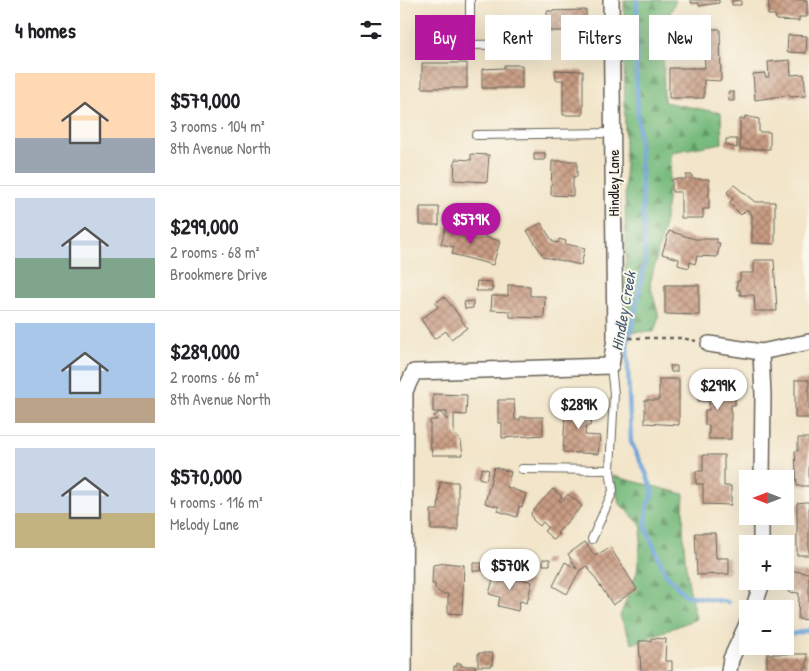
<!DOCTYPE html>
<html lang="en">
<head>
<meta charset="utf-8">
<style>
	body { margin:0; font-family:"Patrick Hand",sans-serif; background:#f6f6f6; color:#202124; height:100vh; display:flex; flex-direction:column; font-size:19px; white-space:nowrap }
	* { box-sizing:border-box; margin:0 }
	p { font-size:16px; color:#757577 }
	.icon { flex:none; width:28px; height:28px; fill:none; stroke:currentColor; stroke-width:2; stroke-linecap:round; stroke-linejoin:round }
	.map { position:relative; flex:1; overflow:hidden }
	.drawer { display:flex; flex-direction:column; background:#fff; width:400px }
	.drawer>* { flex:none }
	.hud { position:absolute; left:15px; top:15px; width:319px; height:45px; display:flex; gap:10px }
	.needle { width:32px; rotate:270deg }
	.buttons { position:absolute; left:339px; top:470px; display:grid; gap:10px }
	.buttons a { display:grid; place-items:center; width:55px; height:55px; border-radius:0px; background:#fff; box-shadow:0 5px 20px #0002; font-size:25px }
	.price { position:absolute; translate:-50% -42px; padding:0 11px; border-radius:18px; background:#fff; color:#222; font-size:16px; line-height:32px; filter:drop-shadow(0 1px 2px #0008) }
	.price::after { content:''; position:absolute; left:50%; top:30px; width:15px; height:11px; margin-left:-8px; background:inherit; clip-path:polygon(0 0,100% 0,50% 100%) }
	.price.active { background:#b5179e; color:#fff }
	ul { padding:0; list-style:none }
	li { display:flex; align-items:center; gap:15px; height:125px; padding:0 15px }
	li+li { border-top:1px solid #e0e0e0 }
	li span { display:grid; place-items:center; flex:none; width:140px; height:100px; border-radius:0px; color:#555 }
	li>.icon { margin-inline-start:auto }
	span .icon { width:60px; height:60px; fill:#fffc; stroke-width:1 }
	li b { font-size:21px }
	h2 { display:flex; justify-content:space-between; align-items:center; height:60px; padding:0 15px; font-size:21px }
	.chip { padding:0 18px; border-radius:0px; background:#fff; box-shadow:0 5px 20px #0002; font-size:18px; line-height:45px }
	.chip.active { background:#b5179e; color:#fff }
	main { display:flex; flex:1; min-height:0 }
	.map>svg:first-child { display:block }
</style>
</head>
<body>
<main>
<section class="drawer">
<h2>4 homes<svg class="icon" aria-label="filters" viewBox="0 0 24 24"><path d="M4 7h16M4 17h16"/><circle cx="9" cy="7" r="2"/><circle cx="15" cy="17" r="2"/></svg></h2>
<ul>
<li><span style="background:linear-gradient(#ffd9b3 65%,#9aa5b1 0)"><svg class="icon" aria-label="home" viewBox="0 0 24 24"><path d="M3 11l9-7 9 7M6 9v11h12V9"/></svg></span><div><b>$579,000</b><p>3 rooms · 104 m²</p><p>8th Avenue North</p></div></li>
<li><span style="background:linear-gradient(#c9d6e8 60%,#7fa58c 0)"><svg class="icon" aria-label="home" viewBox="0 0 24 24"><path d="M3 11l9-7 9 7M6 9v11h12V9"/></svg></span><div><b>$299,000</b><p>2 rooms · 68 m²</p><p>Brookmere Drive</p></div></li>
<li><span style="background:linear-gradient(#a9c7e8 75%,#b9a48a 0)"><svg class="icon" aria-label="home" viewBox="0 0 24 24"><path d="M3 11l9-7 9 7M6 9v11h12V9"/></svg></span><div><b>$289,000</b><p>2 rooms · 66 m²</p><p>8th Avenue North</p></div></li>
<li><span style="background:linear-gradient(#c9d6e8 65%,#c2b280 0)"><svg class="icon" aria-label="home" viewBox="0 0 24 24"><path d="M3 11l9-7 9 7M6 9v11h12V9"/></svg></span><div><b>$570,000</b><p>4 rooms · 116 m²</p><p>Melody Lane</p></div></li>
</ul>
</section>
<div class="map">
<svg width="409" height="671" viewBox="0 0 409 671">
	<defs>
		<pattern id="forest-firs" width="22" height="20" patternUnits="userSpaceOnUse" patternTransform="scale(1.25)"><rect width="22" height="20" fill="#78bb7e"/><path d="M5 1l3.5 6h-7zM16 11l3.5 6h-7z" fill="#629766"/></pattern>
		<pattern id="building-cross-hatch" width="8" height="8" patternUnits="userSpaceOnUse" patternTransform="scale(1.25)"><rect width="8" height="8" fill="#c99c83"/><path d="M0 0l8 8M0 8l8-8" fill="none" stroke="#a27e6a"/></pattern>
	</defs>
	<rect width="100%" height="100%" fill="#fbf7ec"/>
	<filter id="ink" filterUnits="userSpaceOnUse"><feTurbulence type="fractalNoise" baseFrequency=".02" numOctaves="2"/><feDisplacementMap in="SourceGraphic" scale="10" xChannelSelector="R" yChannelSelector="G"/><feConvolveMatrix kernelMatrix="1 2 1 2 8 2 1 2 1" color-interpolation-filters="sRGB"/></filter>
	<filter id="wash" filterUnits="userSpaceOnUse"><feTurbulence type="fractalNoise" baseFrequency=".0096" numOctaves="4" result="noise"/><feDisplacementMap in="SourceGraphic" scale="20" xChannelSelector="R" yChannelSelector="G"/><feGaussianBlur stdDeviation="1.12" result="paint"/><feColorMatrix in="noise" values="0 0 0 0 0 0 0 0 0 0 0 0 0 0 0 0 0 1.4 0 .05"/><feComposite in="paint" operator="in"/></filter>
	<g filter="url(#wash)">
		<rect width="100%" height="100%" fill="#f2e5c9"/>
		<path fill="url(#forest-firs)" stroke="#4a6c4d" d="M224,0H276L263,29L264,102L321,113L322,143L272,152L264,228L250,284L259,317L254,332H226Z
			M213,476L284,494C281,537 286,578 296,619L232,644L220,616L237,572L242,526L219,503Z"/>
		<g fill="none" stroke-linecap="round" stroke-linejoin="round">
			<path stroke="#6aa3d9" stroke-width="4.5" d="M237,0L236,73L245,260L232,329L227,344L231,442L246,473L253,492L247,508L246,528L265,573L285,595L328,602
				M385,632L393,634L409,630"/>
		</g>
		<g id="blocks">
			<path fill="url(#building-cross-hatch)" d="M291,0H319V3L299,6V3H291Z
				M332,0H341V5H332Z
				M369,0H407V17H399V21L376,20L375,15H368Z
				M186,10L187,49H163V31H147V11Z
				M120,20L131,21V31H124V28H120Z
				M303,29H320L321,81L304,80V98H269V68H305Z
				M388,35L407,36L406,53L387,52Z
				M390,60L391,75L404,74L406,96L390,97L389,95L355,100L353,74L365,73V77H369L368,62Z
				M22,63H67V88H22Z
				M104,65H122V88H82V69L104,68Z
				M155,70L183,71V115H163V80H156Z
				M328,92H334V101H329Z
				M345,116L359,119V132H370V149H340V119H345Z
				M326,139H337V148L326,145Z
				M134,153H145V160H134Z
				M71,154L89,155L87,182L54,180L55,159L71,160Z
				M152,161H177V177H173V196L151,195Z
				M286,175H292V179H309V209H303V218H281V192H272V179H286Z
				M334,185L355,202H375V244L352,243V215L347,209L341,215L329,203L333,199L327,192Z
				M20,207H39V225H20Z
				M141,223L153,242L158,243L159,239L166,241L165,244L185,248L181,265L144,257L127,231Z
				M46,226L100,241L93,265L52,254L54,247L41,244Z
				M269,231L295,239H317V243H320L317,257L297,256L295,264L290,262L289,268L278,265L279,259L262,254Z
				M354,260H374L377,311H355L354,295H340V290H337V281H340V273H354Z
				M77,281L92,282V291H76Z
				M108,285L130,286V296H145L144,318L110,317V311L91,310L92,296H108Z
				M265,285H299V315L265,314Z
				M44,297L53,307L67,328L51,339L46,331L34,339L21,319L38,307L35,303Z
				M73,301V308L65,309L64,302Z
				M270,366H277V372H271Z
				M259,379H279V425L245,423V400H259Z
				M395,380H409V418H395Z
				M298,387H324V391H335V405H331V439H309V425H305V410H309V401H298Z
				M33,394L67,395L66,415L54,414V433L61,441L63,455H32L30,441V420H37L34,416L40,412L47,420V412H33Z
				M98,400H114L115,420H120V417H143V435L102,438V423H98Z
				M166,400L188,401L187,419H191L190,426H186L185,435L200,436L198,454L163,452Z
				M398,438H409V486H397L395,451H398Z
				M303,455H324V486H331V505L303,504V484H296V471H303Z
				M94,467L111,472L107,487L126,494L122,507L119,506L117,517L98,511L99,507L85,503Z
				M82,468L89,470L86,480L79,478Z
				M40,482H58V530H31V510H38Z
				M153,489L162,497L159,500L161,502L168,494L182,506L157,533L159,534L154,540L144,531L148,527L143,522L140,526L133,520L131,513Z
				M406,502H409V555H397V503Z
				M295,533H315L316,558H329V574L297,575Z
				M185,542L195,556L210,547L237,589L213,605L187,566L180,570L167,594L153,586L165,562L177,569L168,554Z
				M143,559H150V565H143Z
				M45,563L64,565L62,614L48,613V594H42L35,589V584H32L33,565Z
				M73,563H82L81,571H73Z
				M391,571L409,573V620L398,619L399,593L388,592Z
				M95,572L132,582L127,603L120,601L118,611L98,606L100,597L89,594Z
				M251,638L266,639L265,661H272V671H241L239,641H251Z
				M78,653H93L92,666H78Z
				M367,654H407V668H404V671L367,670Z
				M57,663H61V666H76V671H54V666H57Z"/>
		</g>
	</g>
	<g filter="url(#ink)">
		<use href="#blocks" fill-opacity="0" stroke="#676259" stroke-width="1"/>
		<g fill="none" stroke-linecap="round" stroke-linejoin="round">
			<defs>
				<path id="service" d="M70,0V45L123,44
					M76,135L214,133
					M122,469L210,470L214,394L211,366
					M192,539L213,491L210,470"/>
				<path id="minor" d="M309,344L361,352L409,342
					M361,352L363,395L362,479
					M361,544V516
					M353,609L360,589V581
					M4,671L5,391L14,372L211,366L215,338L211,0
					M329,671L331,659L348,622"/>
			</defs>
			<use href="#service" stroke="#676259" stroke-width="10"/>
			<use href="#minor" stroke="#676259" stroke-width="18"/>
			<path stroke="#676259" stroke-width="2.5" stroke-dasharray="4 4" stroke-linecap="butt" d="M229,338H282L296,341"/>
			<use href="#service" stroke="#fff" stroke-width="8"/>
			<use href="#minor" stroke="#fff" stroke-width="15"/>
		</g>
	</g>
	<g text-anchor="middle" stroke-width="4" stroke-linejoin="round" paint-order="stroke">
		<g font-size="15" fill="#1c1c1c" stroke="#fbf7ec">
			<text transform="translate(214 183) rotate(-90)" y="5">Hindley Lane</text>
		</g>
		<g font-size="16" font-style="italic" fill="#3f5971" stroke="#fbf7ec">
			<text transform="translate(223 311) rotate(-80)" y="6">Hindley Creek</text>
		</g>
	</g>
</svg>
<div class="buttons">
<a><svg class="needle" viewBox="-14 -14 28 28"><path d="M0-13l5 13h-10z" fill="#e53935"/><path d="M0 13l5-13h-10z" fill="#757577"/></svg></a>
<a>+</a>
<a>−</a>
</div>
<b class="price active" style="left:71px;top:245px">$579K</b>
<b class="price" style="left:318px;top:411px">$299K</b>
<b class="price" style="left:179px;top:430px">$289K</b>
<b class="price" style="left:110px;top:591px">$570K</b>
<div class="hud">
<a class="chip active">Buy</a>
<a class="chip">Rent</a>
<a class="chip">Filters</a>
<a class="chip">New</a>
</div>
</div>
</main>
</body>
</html>
